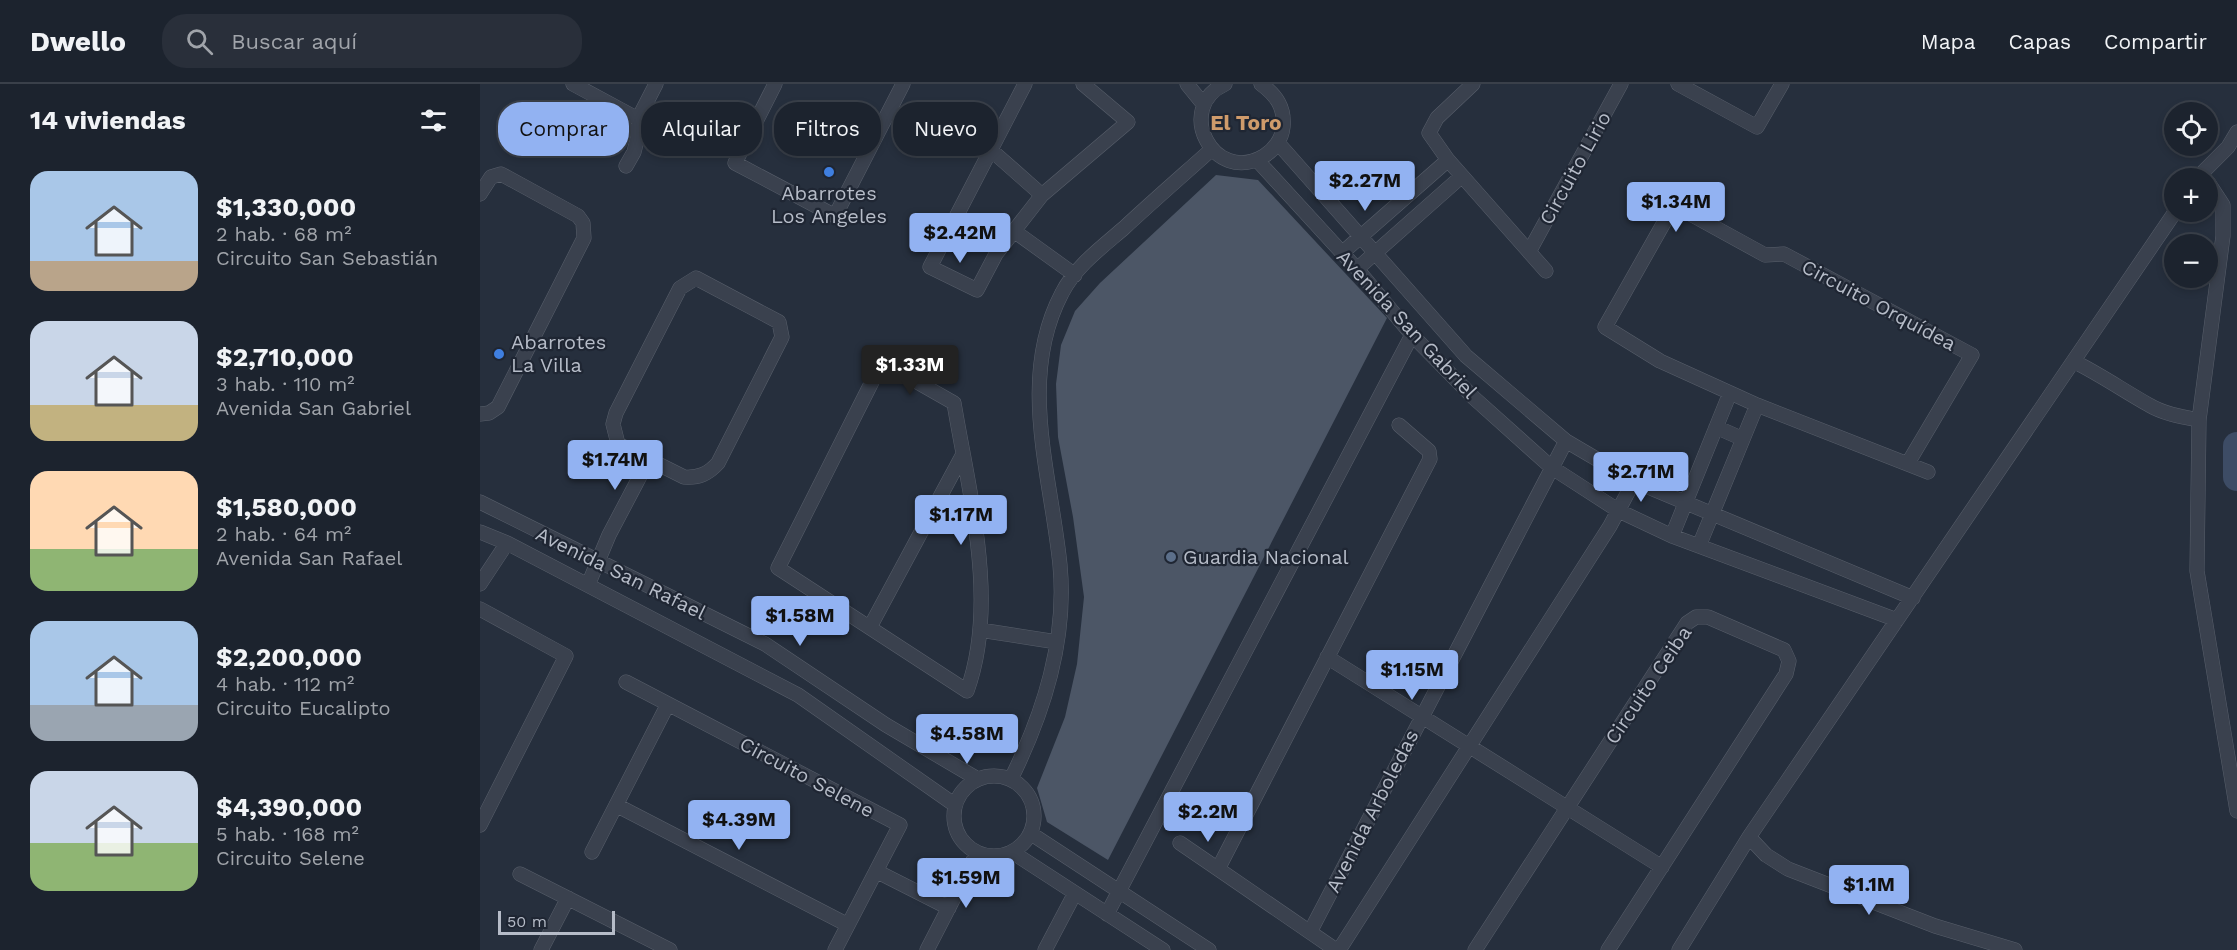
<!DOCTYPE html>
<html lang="es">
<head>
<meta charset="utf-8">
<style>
	body { margin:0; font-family:"Work Sans",sans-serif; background:#292f3a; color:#f1f3f6; height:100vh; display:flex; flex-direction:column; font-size:22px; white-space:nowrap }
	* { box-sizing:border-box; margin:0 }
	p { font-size:20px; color:#a0a4aa }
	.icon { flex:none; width:33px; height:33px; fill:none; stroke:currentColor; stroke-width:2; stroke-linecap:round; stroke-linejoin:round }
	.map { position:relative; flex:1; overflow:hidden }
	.sheet { display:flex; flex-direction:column; background:#1c232e; width:480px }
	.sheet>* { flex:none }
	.hud { position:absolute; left:18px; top:18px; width:570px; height:54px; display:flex; gap:12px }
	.fabs { position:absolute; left:1684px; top:18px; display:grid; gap:12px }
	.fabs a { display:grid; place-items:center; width:54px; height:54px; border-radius:50%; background:#1c232e; box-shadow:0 3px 9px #0003,0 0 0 2px #3a404a; font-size:30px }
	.scale { position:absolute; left:18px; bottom:15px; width:117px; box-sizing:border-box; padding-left:6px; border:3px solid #b6bcc8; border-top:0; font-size:16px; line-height:21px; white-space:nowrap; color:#b6bcc8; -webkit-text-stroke:4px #1f2633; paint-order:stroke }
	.price { position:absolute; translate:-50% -51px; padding:0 14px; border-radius:6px; background:#92b2f2; color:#111; font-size:20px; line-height:39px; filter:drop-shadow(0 2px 3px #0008) }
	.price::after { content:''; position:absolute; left:50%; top:36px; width:18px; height:14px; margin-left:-9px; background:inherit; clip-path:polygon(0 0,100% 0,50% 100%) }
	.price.selected { background:#222; color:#fff }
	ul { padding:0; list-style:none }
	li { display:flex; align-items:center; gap:18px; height:150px; padding:0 30px }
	li span { display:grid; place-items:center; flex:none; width:168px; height:120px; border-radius:18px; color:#555 }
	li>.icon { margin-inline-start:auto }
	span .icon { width:72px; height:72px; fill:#fffc; stroke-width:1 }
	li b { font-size:26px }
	h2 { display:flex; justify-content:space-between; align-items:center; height:72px; padding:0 30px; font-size:26px }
	.tag { padding:0 21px; border-radius:24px; background:#1c232e; box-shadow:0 3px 9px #0003,0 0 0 2px #3a404a; font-size:21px; line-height:54px }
	.tag.selected { background:#92b2f2; color:#111 }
	header { display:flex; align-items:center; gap:36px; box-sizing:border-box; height:84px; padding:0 30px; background:#1c232e; border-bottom:2px solid #3a404a }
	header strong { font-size:28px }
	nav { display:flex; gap:33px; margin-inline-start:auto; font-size:21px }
	.search { width:420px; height:54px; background:#292f3a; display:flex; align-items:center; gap:15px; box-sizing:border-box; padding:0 21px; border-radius:24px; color:#a0a4aa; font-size:22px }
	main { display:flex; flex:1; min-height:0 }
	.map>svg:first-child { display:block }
</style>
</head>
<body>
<header>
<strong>Dwello</strong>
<div class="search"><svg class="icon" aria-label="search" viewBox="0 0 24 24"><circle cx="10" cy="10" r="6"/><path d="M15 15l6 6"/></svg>Buscar aquí</div>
<nav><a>Mapa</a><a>Capas</a><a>Compartir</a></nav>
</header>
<main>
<section class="sheet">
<h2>14 viviendas<svg class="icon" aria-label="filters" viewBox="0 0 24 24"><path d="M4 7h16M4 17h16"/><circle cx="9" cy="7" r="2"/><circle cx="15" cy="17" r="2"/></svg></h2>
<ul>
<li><span style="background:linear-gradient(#a9c7e8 75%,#b9a48a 0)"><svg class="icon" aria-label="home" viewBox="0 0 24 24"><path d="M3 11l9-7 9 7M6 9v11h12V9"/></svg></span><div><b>$1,330,000</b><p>2 hab. · 68 m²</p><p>Circuito San Sebastián</p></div></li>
<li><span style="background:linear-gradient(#c9d6e8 70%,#c2b280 0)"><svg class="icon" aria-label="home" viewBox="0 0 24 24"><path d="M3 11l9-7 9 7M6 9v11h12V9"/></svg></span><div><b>$2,710,000</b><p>3 hab. · 110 m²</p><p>Avenida San Gabriel</p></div></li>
<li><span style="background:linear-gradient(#ffd9b3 65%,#8fb573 0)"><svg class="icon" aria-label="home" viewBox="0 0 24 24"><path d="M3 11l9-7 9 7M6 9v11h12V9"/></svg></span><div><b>$1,580,000</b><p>2 hab. · 64 m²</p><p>Avenida San Rafael</p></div></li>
<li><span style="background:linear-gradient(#a9c7e8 70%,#9aa5b1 0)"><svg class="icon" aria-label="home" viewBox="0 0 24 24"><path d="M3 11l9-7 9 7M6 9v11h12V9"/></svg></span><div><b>$2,200,000</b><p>4 hab. · 112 m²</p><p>Circuito Eucalipto</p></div></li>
<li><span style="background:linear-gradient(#c9d6e8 60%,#8fb573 0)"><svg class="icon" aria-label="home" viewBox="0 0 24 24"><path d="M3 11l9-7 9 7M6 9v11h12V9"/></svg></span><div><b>$4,390,000</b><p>5 hab. · 168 m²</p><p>Circuito Selene</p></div></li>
</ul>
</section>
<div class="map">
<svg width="1757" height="866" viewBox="0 0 1757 866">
	<rect width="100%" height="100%" fill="#262f3d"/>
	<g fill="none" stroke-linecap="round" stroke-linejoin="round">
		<path stroke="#3d4c65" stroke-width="28" d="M1757,362V393"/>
	</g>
	<path fill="#4c5666" d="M736,91L778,96L907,234L628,776L567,738L557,704L585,633L597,580L604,513L593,433L578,353L576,300L581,261L595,227L620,199Z"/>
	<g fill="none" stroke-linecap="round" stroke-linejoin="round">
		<defs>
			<path id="minor" d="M93,0L158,35
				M295,0L255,79L355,132L423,0
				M545,0L450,183L497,206L516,170L562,111L648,38L603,0
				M707,0L724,21
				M745,0C694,23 733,102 784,72C794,66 802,55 803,43C805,23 796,11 781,0
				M993,0L957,34L949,49L968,76L1066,187
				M1198,0L1277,43L1302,0
				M798,59L986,272L1086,357L1154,397L1433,514
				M511,66L562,111
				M777,76L877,185L932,251L994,314L1071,383L1139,427L1192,452L1417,536
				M146,82L154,68L158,52V35L176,0
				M1717,94L1748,63L1757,48
				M1728,98L1743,121V152L1719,336L1717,487L1757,727
				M1172,109L1194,121
				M0,110L11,93L21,90L98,132L103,139L104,154L18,323L9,329L0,330
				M534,147L595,191
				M1049,168L1141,0
				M862,169L968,76
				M877,185L982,92
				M216,194L299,238L302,253L238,379C228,390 219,394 204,393L138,360L133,340L136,329L200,204Z
				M402,278L474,319C489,409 519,519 487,607L298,484Z
				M1595,278C1621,291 1644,307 1669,321C1684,330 1703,333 1719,336
				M1236,343L1263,355
				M1428,379L1492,271L1304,170L1285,171L1194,121L1125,243L1180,277L1277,321L1448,388
				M0,418L285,560L406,641L496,694
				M0,448L27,459L318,611L475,721
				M1192,452L1250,309
				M1219,462L1277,321
				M0,500L27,459
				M108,501L129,451L168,377
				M0,525L86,572L0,741
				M390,543L482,372
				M500,546L577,558
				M847,573L1182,783
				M146,598L420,741L355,866
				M474 732a40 40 0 1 1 80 0a40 40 0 1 1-80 0Z
				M531,695C564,628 587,556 580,481C571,391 537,294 582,209C595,183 622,163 644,144C673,117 703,91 732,65
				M136,721L368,841
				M550,749L729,866
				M1269,753L1286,771L1308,785L1455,842L1535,866
				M700,759L738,785
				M112,768L188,620
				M532,768L683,866
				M396,787L469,824
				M40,790L190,866
				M627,830L932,251
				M830,848L1086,357
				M61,866L88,814
				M447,866L497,769
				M565,866L595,809
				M856,866L738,785L950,375L949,367L919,341
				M859,866L1130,442L1154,397
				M995,866L1207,539L1216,533H1228L1304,566L1309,577L1306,590L1128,866
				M1199,866L1269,753L1695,128"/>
		</defs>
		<use href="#minor" stroke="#585f6b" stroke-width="15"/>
		<use href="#minor" stroke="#3a414e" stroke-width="14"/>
	</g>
	<g fill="#3f7fe0" stroke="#1f2633" stroke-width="2">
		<circle cx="349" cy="88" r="6"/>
		<circle cx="19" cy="270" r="6"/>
	</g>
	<circle fill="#5c6f8a" stroke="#1f2633" stroke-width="2" cx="691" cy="473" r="6"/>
	<g text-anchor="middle" stroke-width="4.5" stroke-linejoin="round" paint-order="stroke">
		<g font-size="20" fill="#b6bcc8" stroke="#1f2633">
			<text transform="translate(1095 84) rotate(-61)" y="7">Circuito Lirio</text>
			<text transform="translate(1399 221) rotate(28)" y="7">Circuito Orquídea</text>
			<text transform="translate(927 240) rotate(47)" y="7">Avenida San Gabriel</text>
			<text transform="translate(141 489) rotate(26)" y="7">Avenida San Rafael</text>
			<text transform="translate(1168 601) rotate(-56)" y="7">Circuito Ceiba</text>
			<text transform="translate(327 693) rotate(28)" y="7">Circuito Selene</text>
			<text transform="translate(892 727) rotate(-63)" y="7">Avenida Arboledas</text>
		</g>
		<g font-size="20" fill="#b6bcc8" stroke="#1f2633" text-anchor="start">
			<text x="349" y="116" text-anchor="middle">Abarrotes<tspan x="349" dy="23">Los Angeles</tspan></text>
			<text x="31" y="265">Abarrotes<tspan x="31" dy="23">La Villa</tspan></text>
			<text x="703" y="480">Guardia Nacional</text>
		</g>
		<g font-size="21" font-weight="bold" fill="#cf9b6b" stroke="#1f2633">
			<text x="766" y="46">El Toro</text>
		</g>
	</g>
</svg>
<div class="fabs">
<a><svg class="icon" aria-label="locate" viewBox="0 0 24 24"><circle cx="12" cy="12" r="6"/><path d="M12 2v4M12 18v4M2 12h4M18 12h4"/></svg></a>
<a>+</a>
<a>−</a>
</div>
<div class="scale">50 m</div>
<b class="price" style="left:885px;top:128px">$2.27M</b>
<b class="price" style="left:1196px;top:149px">$1.34M</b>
<b class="price" style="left:480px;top:180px">$2.42M</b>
<b class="price selected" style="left:430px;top:312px">$1.33M</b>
<b class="price" style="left:135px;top:407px">$1.74M</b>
<b class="price" style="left:1161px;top:419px">$2.71M</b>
<b class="price" style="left:481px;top:462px">$1.17M</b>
<b class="price" style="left:320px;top:563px">$1.58M</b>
<b class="price" style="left:932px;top:617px">$1.15M</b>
<b class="price" style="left:487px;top:681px">$4.58M</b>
<b class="price" style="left:728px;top:759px">$2.2M</b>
<b class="price" style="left:259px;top:767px">$4.39M</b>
<b class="price" style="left:486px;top:825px">$1.59M</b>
<b class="price" style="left:1389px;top:832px">$1.1M</b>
<div class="hud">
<a class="tag selected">Comprar</a>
<a class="tag">Alquilar</a>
<a class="tag">Filtros</a>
<a class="tag">Nuevo</a>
</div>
</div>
</main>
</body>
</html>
